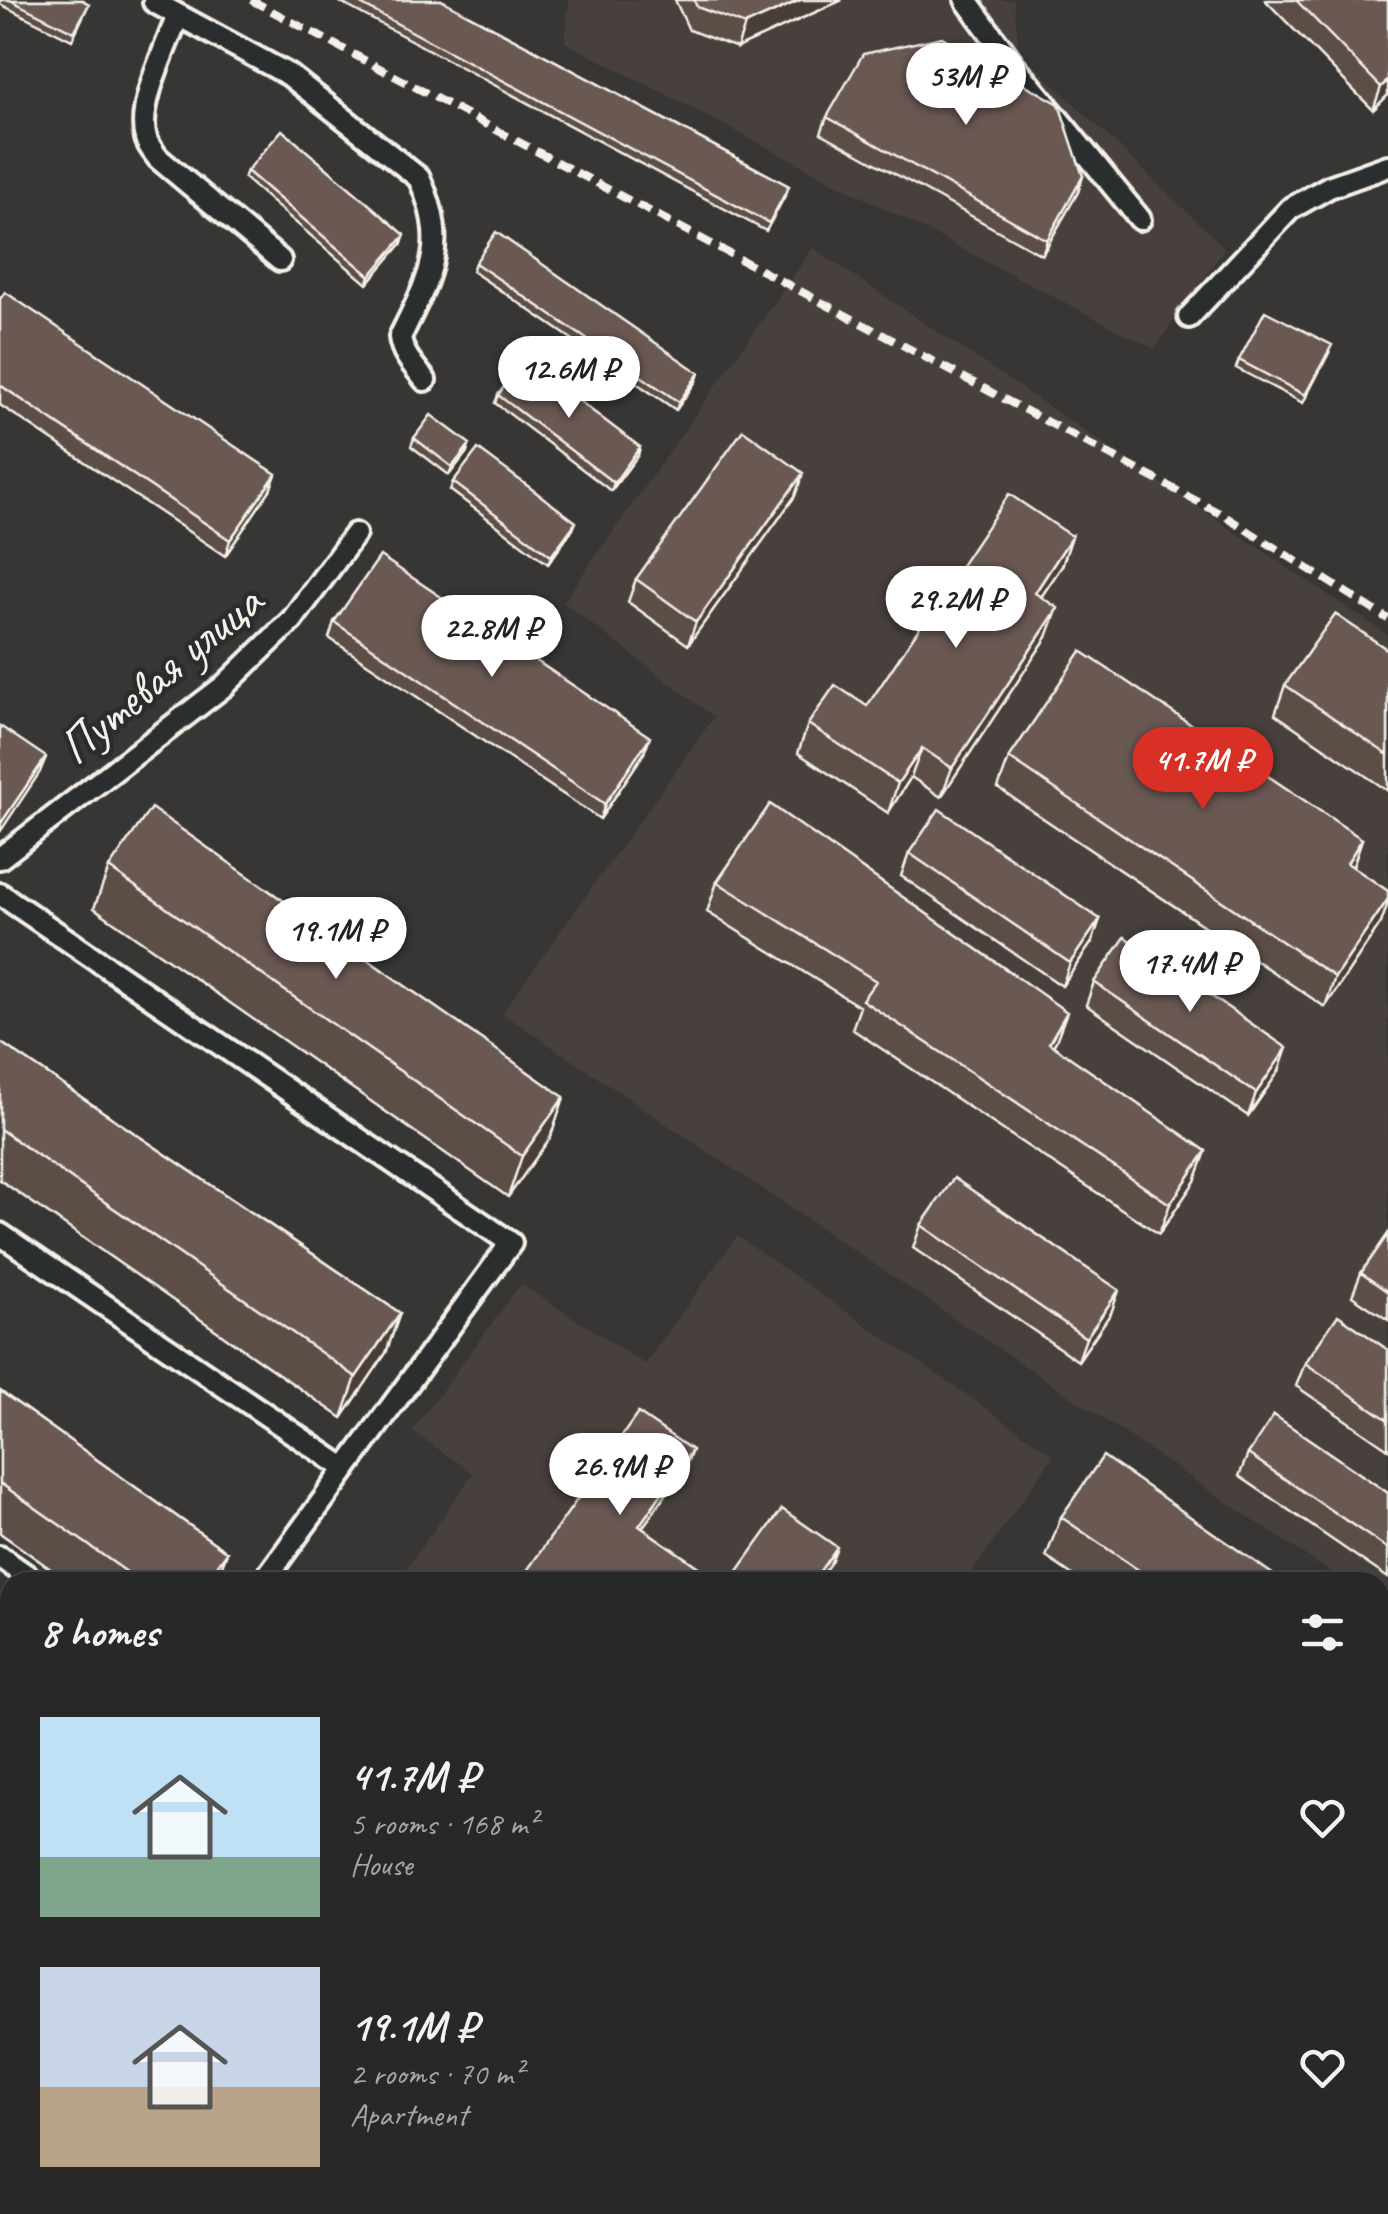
<!DOCTYPE html>
<html lang="en">
<head>
<meta charset="utf-8">
<style>
	body { margin:0; font-family:Caveat,sans-serif; background:#313030; color:#f1f3f6; height:100vh; display:flex; flex-direction:column; font-size:38px; white-space:nowrap }
	* { box-sizing:border-box; margin:0 }
	p { font-size:32px; color:#a5a6a8 }
	.icon { flex:none; width:55px; height:55px; fill:none; stroke:currentColor; stroke-width:2; stroke-linecap:round; stroke-linejoin:round }
	.map { position:relative; flex:1; overflow:hidden }
	.sheet { position:absolute; left:0px; top:1572px; width:1390px; height:642px; display:flex; flex-direction:column; background:#292828; border-radius:30px 30px 0 0; box-shadow:0 5px 15px #0003,0 0 0 2px #454445 }
	.sheet>* { flex:none }
	.price { position:absolute; translate:-50% -85px; padding:0 22px; border-radius:35px; background:#fff; color:#222; font-size:32px; line-height:65px; filter:drop-shadow(0 2px 5px #0008) }
	.price::after { content:''; position:absolute; left:50%; top:60px; width:30px; height:22px; margin-left:-15px; background:inherit; clip-path:polygon(0 0,100% 0,50% 100%) }
	.price.selected { background:#d93025; color:#fff }
	ul { padding:0; list-style:none }
	li { display:flex; align-items:center; gap:30px; height:250px; padding:0 40px }
	li span { display:grid; place-items:center; flex:none; width:280px; height:200px; border-radius:0px; color:#555 }
	li>.icon { margin-inline-start:auto }
	span .icon { width:120px; height:120px; fill:#fffc; stroke-width:1 }
	li b { font-size:42px }
	h2 { display:flex; justify-content:space-between; align-items:center; height:120px; padding:0 40px; font-size:42px }
	.map>svg:first-child { display:block }
</style>
</head>
<body>
<div class="map">
<svg width="1388" height="2214" viewBox="0 0 1388 2214">
	<rect width="100%" height="100%" fill="#373635"/>
	<filter id="ink" filterUnits="userSpaceOnUse"><feTurbulence type="fractalNoise" baseFrequency=".01" numOctaves="2"/><feDisplacementMap in="SourceGraphic" scale="20" xChannelSelector="R" yChannelSelector="G"/><feConvolveMatrix kernelMatrix="1 2 1 2 8 2 1 2 1" color-interpolation-filters="sRGB"/></filter>
	<g filter="url(#ink)">
		<path fill="#46403e" d="M569,0H1014L1019,51L1225,248L1154,349L565,42Z
			M813,248L1388,635V1612L1380,1606V1582H1345L502,1013L714,717L563,602Z
			M737,1236L1054,1455L965,1582H397L473,1473L412,1431L521,1284L645,1364Z"/>
		<g fill="none" stroke-linecap="round" stroke-linejoin="round">
			<defs>
				<path id="service" d="M966,0L1013,64L1140,219
					M154,2L289,75L419,178C450,244 430,277 400,337C402,354 414,366 425,380
					M178,15C167,46 136,106 146,138C148,146 154,152 158,158L280,260
					M1189,317L1290,209L1329,187L1388,166
					M0,858L224,686L292,620L355,534
					M0,894L511,1243L263,1582
					M0,1234L346,1469
					M0,1557L36,1582
					M1380,1856L1388,1861
					M0,1996L10,1984
					M1380,2178L1388,2184
					M144,2205L154,2214
					M909,2205L923,2214
					M101,2214L109,2205
					M326,2214C350,2210 377,2201 399,2214"/>
			</defs>
			<use href="#service" stroke="#f4f1e8" stroke-width="28"/>
			<use href="#service" stroke="#2a2d2e" stroke-width="20"/>
			<path stroke="#f4f1e8" stroke-width="8" stroke-dasharray="15 8" stroke-linecap="butt" d="M251,0L1223,515L1388,619"/>
		</g>
		<path fill="#5b4d47" stroke="#f4f1e8" stroke-width="2.5" d="M0,0H82L89,4L72,40L0,4Z
			M336,0H441L789,186L786,194L766,231Z
			M675,0H842L737,48L689,30Z
			M1265,0H1388V95L1373,110Z
			M827,117L1083,176L1078,192L1042,255L821,133Z
			M247,171L402,243L367,284L244,178Z
			M475,263L699,373L696,381L676,410L472,271Z
			M0,299L276,474L270,490L225,556L0,405Z
			M1329,353L1303,403L1236,368L1239,360Z
			M498,395L640,447L638,455L611,491L495,403Z
			M414,438L467,452L449,475L411,446Z
			M453,482L573,529L548,564L450,490Z
			M795,496L688,645L628,602L636,579Z
			M1072,536L1062,566L1041,597L1047,637L941,797L911,777L888,813L798,753L808,724L867,706Z
			M334,622L644,753L600,819L329,638Z
			M1388,650V791L1275,714L1285,685Z
			M1009,758L1362,839L1352,867L1381,923L1325,1007L998,788Z
			M909,853L1100,919L1092,942L1062,986L901,876Z
			M109,868L564,1097L550,1138L508,1197L94,908Z
			M717,882L1056,1041L1053,1046L1206,1151L1195,1181L1159,1234L852,1029L860,1007L707,912Z
			M1094,982L1279,1071L1248,1116L1086,1005Z
			M0,1042L400,1313L386,1353L342,1418L0,1180Z
			M921,1225L1119,1290L1111,1313L1078,1361L913,1248Z
			M1388,1234V1320L1352,1296L1361,1273Z
			M1388,1350V1449L1296,1386L1305,1363Z
			M0,1391L227,1552L216,1582H69L0,1533Z
			M1248,1454L1388,1493V1578L1239,1476Z
			M686,1466L642,1528L720,1582H519Z
			M1061,1517L1284,1582H1083L1046,1557Z
			M1380,1649L1388,1654V1795L1380,1789Z
			M1380,2005L1388,2011V2151L1380,2145Z
			M10,2020V2059L0,2052V2032Z
			M518,2205H665L678,2214H531Z
			M974,2205H1175L1188,2214H987Z"/>
		<path fill="#4a3e39" stroke="#f4f1e8" stroke-width="2.5" d="M800,0H842L737,48L745,25Z
			M1388,80V95L1373,110L1381,87Z
			M1083,176L1078,192L1042,255L1047,240Z
			M405,235L402,243L367,284L370,276Z
			M699,373L696,381L676,410L679,402Z
			M470,444L467,452L449,475L452,467Z
			M640,447L638,455L611,491L614,483Z
			M803,473L795,496L688,645L696,622Z
			M276,474L270,490L225,556L230,540Z
			M576,522L573,529L548,564L551,556Z
			M1072,536L1062,566L1024,622L1035,593Z
			M1058,608L1047,637L941,797L952,768Z
			M650,737L644,753L600,819L605,804Z
			M922,748L911,777L888,813L898,783Z
			M46,757L40,772L0,832L1,823Z
			M1362,839L1352,869L1347,863Z
			M1388,899V903L1381,923L1325,1007L1335,977Z
			M1100,919L1092,942L1062,986L1070,963Z
			M1067,1012L1056,1041L1038,1072L1049,1043Z
			M1287,1048L1279,1071L1248,1116L1256,1093Z
			M564,1097L550,1138L508,1197L522,1156Z
			M1206,1151L1195,1181L1159,1234L1170,1204Z
			M1119,1290L1111,1313L1078,1361L1086,1338Z
			M400,1313L386,1353L342,1418L356,1377Z
			M692,1450L686,1466L633,1541L639,1526Z
			M837,1547L831,1562L817,1582H812Z
			M227,1552L216,1582H206Z
			M10,1889V1935L0,1938V1891Z"/>
		<path fill="#6a5952" stroke="#f4f1e8" stroke-width="2.5" d="M10,0H82L89,4L74,32Z
			M353,0H441L789,186L769,223Z
			M694,0H800L745,25L697,7Z
			M1296,0H1388V80L1381,87Z
			M942,37L1059,104L1083,176L1047,240L827,117L863,54Z
			M282,130L405,235L370,276L247,171Z
			M496,232L699,373L679,402L475,263Z
			M5,292L276,474L230,540L0,385V299Z
			M1265,311L1332,345L1305,395L1239,360Z
			M524,359L640,447L614,483L498,395Z
			M431,415L470,444L452,467L414,438Z
			M743,430L803,473L696,622L636,579Z
			M478,449L576,522L551,556L453,482Z
			M1009,494L1072,536L1035,593L1058,608L952,768L922,748L898,783L808,724L835,685L867,706Z
			M380,556L650,737L605,804L334,622Z
			M1335,614L1388,650V755L1285,685Z
			M1081,651L1362,839L1347,863L1388,891V899L1335,977L1009,758Z
			M0,726L46,757L1,823H0Z
			M770,804L1067,1012L1049,1043L1206,1151L1170,1204L862,1000L876,981L717,882Z
			M151,808L564,1097L522,1156L109,868Z
			M939,809L1100,919L1070,963L909,853Z
			M1125,937L1287,1048L1256,1093L1094,982Z
			M0,1042L400,1313L356,1377L0,1129Z
			M954,1178L1119,1290L1086,1338L921,1225Z
			M1388,1234V1292L1361,1273Z
			M1338,1315L1388,1350V1420L1305,1363Z
			M0,1391L227,1552L206,1582H141L0,1483Z
			M638,1413L692,1450L639,1526L720,1582H623L607,1571L599,1582H519Z
			M1274,1415L1388,1493V1549L1248,1454Z
			M1103,1456L1284,1582H1156L1061,1517Z
			M782,1509L837,1547L812,1582H730Z
			M1380,1649L1388,1654V1744L1380,1738Z
			M0,1699L10,1738V1889L0,1891Z
			M1380,2005L1388,2011V2100L1380,2095Z
			M10,2020V2049L0,2041V2032Z
			M0,2159L10,2168V2205H53L63,2214H0Z
			M590,2205H665L678,2214H591L595,2208Z
			M1047,2205H1175L1188,2214H1060Z"/>
	</g>
	<g text-anchor="middle" stroke-width="9" stroke-linejoin="round" paint-order="stroke">
		<g font-size="50" fill="#f4f1e8" stroke="#2a2d2e">
			<text transform="translate(159 673) rotate(-40)" y="18">Путевая улица</text>
		</g>
	</g>
</svg>
<b class="price" style="left:966px;top:128px">53M ₽</b>
<b class="price" style="left:569px;top:421px">12.6M ₽</b>
<b class="price" style="left:956px;top:651px">29.2M ₽</b>
<b class="price" style="left:492px;top:680px">22.8M ₽</b>
<b class="price selected" style="left:1203px;top:812px">41.7M ₽</b>
<b class="price" style="left:336px;top:982px">19.1M ₽</b>
<b class="price" style="left:1190px;top:1015px">17.4M ₽</b>
<b class="price" style="left:620px;top:1518px">26.9M ₽</b>
<section class="sheet">
<h2>8 homes<svg class="icon" aria-label="filters" viewBox="0 0 24 24"><path d="M4 7h16M4 17h16"/><circle cx="9" cy="7" r="2"/><circle cx="15" cy="17" r="2"/></svg></h2>
<ul>
<li><span style="background:linear-gradient(#bfe0f5 70%,#7fa58c 0)"><svg class="icon" aria-label="home" viewBox="0 0 24 24"><path d="M3 11l9-7 9 7M6 9v11h12V9"/></svg></span><div><b>41.7M ₽</b><p>5 rooms · 168 m²</p><p>House</p></div><svg class="icon" aria-label="heart" viewBox="0 0 24 24"><path d="M12 20l-8-8c-3-5 5-10 8-4 3-6 11-1 8 4z"/></svg></li>
<li><span style="background:linear-gradient(#c9d6e8 60%,#b9a48a 0)"><svg class="icon" aria-label="home" viewBox="0 0 24 24"><path d="M3 11l9-7 9 7M6 9v11h12V9"/></svg></span><div><b>19.1M ₽</b><p>2 rooms · 70 m²</p><p>Apartment</p></div><svg class="icon" aria-label="heart" viewBox="0 0 24 24"><path d="M12 20l-8-8c-3-5 5-10 8-4 3-6 11-1 8 4z"/></svg></li>
</ul>
</section>
</div>
</body>
</html>
